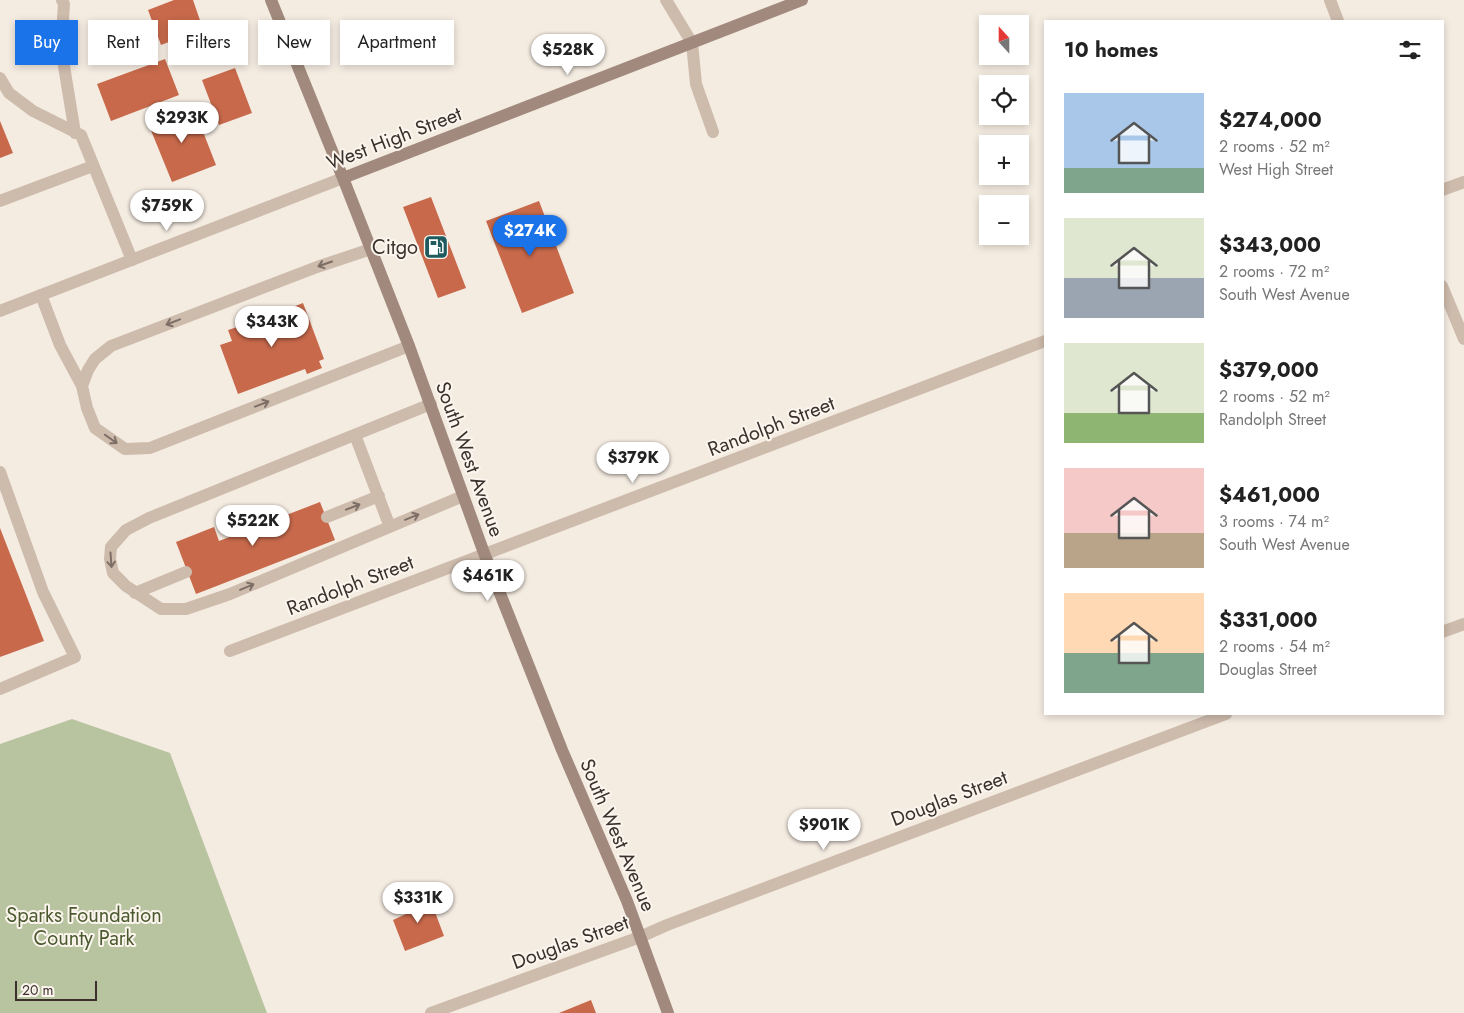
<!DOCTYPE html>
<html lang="en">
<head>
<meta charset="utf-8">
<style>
	body { margin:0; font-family:Jost,sans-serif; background:#f2f2f2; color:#222; height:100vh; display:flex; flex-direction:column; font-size:19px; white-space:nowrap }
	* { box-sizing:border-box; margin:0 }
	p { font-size:16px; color:#767676 }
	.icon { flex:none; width:28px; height:28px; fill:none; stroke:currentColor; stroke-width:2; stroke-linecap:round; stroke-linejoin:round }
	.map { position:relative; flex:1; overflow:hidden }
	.panel { position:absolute; left:1044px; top:20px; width:400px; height:695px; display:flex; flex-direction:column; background:#fff; border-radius:0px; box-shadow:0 2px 8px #0003 }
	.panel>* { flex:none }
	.top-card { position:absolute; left:15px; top:20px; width:475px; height:45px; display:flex; gap:10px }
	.needle { width:32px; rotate:339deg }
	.buttons { position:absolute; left:979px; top:15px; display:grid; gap:10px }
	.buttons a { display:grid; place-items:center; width:50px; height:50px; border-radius:0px; background:#fff; box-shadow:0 2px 8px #0003; font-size:25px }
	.scale { position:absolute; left:15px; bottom:12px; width:82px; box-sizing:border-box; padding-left:5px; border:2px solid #3b302b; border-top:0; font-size:14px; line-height:18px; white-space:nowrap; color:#3b302b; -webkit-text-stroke:4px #fbf5ee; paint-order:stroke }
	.price { position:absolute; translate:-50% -42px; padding:0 11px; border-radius:18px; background:#fff; color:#222; font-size:16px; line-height:32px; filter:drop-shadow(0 1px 2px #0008) }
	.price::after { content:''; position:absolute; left:50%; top:30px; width:15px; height:11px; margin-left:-8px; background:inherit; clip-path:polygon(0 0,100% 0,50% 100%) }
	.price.selected { background:#1a73e8; color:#fff }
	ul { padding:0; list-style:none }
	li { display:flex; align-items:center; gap:15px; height:125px; padding:0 20px }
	li span { display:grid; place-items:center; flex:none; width:140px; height:100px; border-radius:0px; color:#555 }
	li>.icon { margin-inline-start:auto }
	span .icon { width:60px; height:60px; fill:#fffc; stroke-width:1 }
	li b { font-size:21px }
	h2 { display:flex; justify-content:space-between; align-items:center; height:60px; padding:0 20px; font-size:21px }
	.chip { padding:0 18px; border-radius:0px; background:#fff; box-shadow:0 2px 8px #0003; font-size:18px; line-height:45px }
	.chip.selected { background:#1a73e8; color:#fff }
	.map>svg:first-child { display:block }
</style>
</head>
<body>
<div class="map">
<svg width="1464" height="1013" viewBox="0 0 1464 1013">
	<rect width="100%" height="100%" fill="#f4ebe1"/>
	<path fill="#b8c4a0" d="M72,719L170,753L267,1013H0V744Z"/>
	<path fill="#c8694b" d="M174,0H193L203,29L161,45L148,10Z
		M165,59L179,95L111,121L97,84Z
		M235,68L252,113L219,125L202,80Z
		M193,106L216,165L172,182L148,123Z
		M0,121L13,153L0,158Z
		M431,197L466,288L438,298L403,207Z
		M539,201L574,293L522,313L486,221Z
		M303,303L324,359L319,361L322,368L307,374L305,369L238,394L220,345L232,341L228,330L243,325L239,316L252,311L256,321Z
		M320,502L335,540L196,594L176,542L214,527L219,541Z
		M0,528L44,641L0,657Z
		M429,896L444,936L405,951L393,920L406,914L403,906Z
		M591,1000L596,1013H559Z"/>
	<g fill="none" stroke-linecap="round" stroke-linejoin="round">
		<path stroke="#cdbbac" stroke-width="12" d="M62,0L64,4L61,48L75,133
			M692,43L696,84L713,132
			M0,78L9,93L33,111L81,135L132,260
			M0,201L93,166
			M371,249L317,267L111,346L95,359L88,370L82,386L87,408L95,428L125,449L150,448L409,346
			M41,295L60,345L82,386
			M431,404L149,518L126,530L111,547L110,559L113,573L126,586L161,609H186L230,594L463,496
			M355,435L390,527
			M0,472L43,592L75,657L0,689
			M327,517L379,496
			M135,593L186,572"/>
		<path stroke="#cdbbac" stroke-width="12" d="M666,0L692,43
			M1330,0L1338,21
			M1442,190L1464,182
			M1442,286L1464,339
			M0,311L343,178
			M1442,632L1464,624
			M230,651L1045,341
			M431,1013L640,937L667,925L1226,714"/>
		<path stroke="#a18a7d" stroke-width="12" d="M271,0L343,178L409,346L484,553L562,750L627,901L668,1013
			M343,178L802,0"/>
	</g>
	<defs><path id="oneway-shaft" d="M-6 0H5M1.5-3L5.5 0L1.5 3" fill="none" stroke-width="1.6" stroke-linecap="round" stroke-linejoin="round" transform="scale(1.25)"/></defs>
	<g stroke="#7d6f65">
		<use href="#oneway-shaft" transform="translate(325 264) rotate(161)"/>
		<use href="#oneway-shaft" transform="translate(173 322) rotate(159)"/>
		<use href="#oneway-shaft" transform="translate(262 404) rotate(-21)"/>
		<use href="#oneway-shaft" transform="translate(111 439) rotate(35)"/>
		<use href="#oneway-shaft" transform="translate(353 507) rotate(-21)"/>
		<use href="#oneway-shaft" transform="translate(412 517) rotate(-22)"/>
		<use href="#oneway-shaft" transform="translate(111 560) rotate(86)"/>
		<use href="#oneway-shaft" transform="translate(247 587) rotate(-23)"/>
	</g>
	<defs>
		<symbol id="fuel-square" viewBox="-11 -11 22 22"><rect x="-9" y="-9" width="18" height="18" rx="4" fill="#1f5a5e" stroke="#fbf5ee"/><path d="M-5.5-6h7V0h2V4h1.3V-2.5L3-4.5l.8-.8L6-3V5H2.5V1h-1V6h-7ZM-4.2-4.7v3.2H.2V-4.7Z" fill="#fff"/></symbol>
	</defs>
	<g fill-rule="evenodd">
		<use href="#fuel-square" x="422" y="233" width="28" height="28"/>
	</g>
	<g text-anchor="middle" stroke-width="4" stroke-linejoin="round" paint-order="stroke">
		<g font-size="20" fill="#3b302b" stroke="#fbf5ee">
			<text transform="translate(394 138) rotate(-21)" y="7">West High Street</text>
			<text transform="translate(771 426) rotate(-21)" y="7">Randolph Street</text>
			<text transform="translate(470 459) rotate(70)" y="7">South West Avenue</text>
			<text transform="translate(350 585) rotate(-21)" y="7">Randolph Street</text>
			<text transform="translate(949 798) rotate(-21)" y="7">Douglas Street</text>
			<text transform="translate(618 835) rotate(67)" y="7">South West Avenue</text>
			<text transform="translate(570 942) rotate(-20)" y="7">Douglas Street</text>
		</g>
		<g font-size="20" fill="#3b302b" stroke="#fbf5ee" text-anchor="end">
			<text x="418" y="254">Citgo</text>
		</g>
		<g font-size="20" fill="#4a5a2e" stroke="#fbf5ee">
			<text x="84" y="922">Sparks Foundation<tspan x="84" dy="23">County Park</tspan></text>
		</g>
	</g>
</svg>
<div class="buttons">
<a><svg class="needle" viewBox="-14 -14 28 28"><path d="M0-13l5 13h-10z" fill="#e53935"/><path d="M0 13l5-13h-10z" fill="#767676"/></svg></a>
<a><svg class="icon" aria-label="locate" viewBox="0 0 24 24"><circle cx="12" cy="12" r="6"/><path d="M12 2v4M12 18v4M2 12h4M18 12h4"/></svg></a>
<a>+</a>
<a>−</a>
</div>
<div class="scale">20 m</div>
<b class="price" style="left:568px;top:76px">$528K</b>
<b class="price" style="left:182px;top:144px">$293K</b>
<b class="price" style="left:167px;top:232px">$759K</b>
<b class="price selected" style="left:530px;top:257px">$274K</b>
<b class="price" style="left:272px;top:348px">$343K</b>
<b class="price" style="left:633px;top:484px">$379K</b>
<b class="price" style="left:253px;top:547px">$522K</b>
<b class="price" style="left:488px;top:602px">$461K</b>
<b class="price" style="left:824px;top:851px">$901K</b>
<b class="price" style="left:418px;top:924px">$331K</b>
<div class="top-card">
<a class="chip selected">Buy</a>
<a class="chip">Rent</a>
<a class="chip">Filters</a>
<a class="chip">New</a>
<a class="chip">Apartment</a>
</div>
<section class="panel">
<h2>10 homes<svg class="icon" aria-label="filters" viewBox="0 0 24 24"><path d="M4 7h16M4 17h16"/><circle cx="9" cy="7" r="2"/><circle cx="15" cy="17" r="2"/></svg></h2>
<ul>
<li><span style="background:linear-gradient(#a9c7e8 75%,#7fa58c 0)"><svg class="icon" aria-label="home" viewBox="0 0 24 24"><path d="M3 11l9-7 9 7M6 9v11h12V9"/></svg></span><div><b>$274,000</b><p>2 rooms · 52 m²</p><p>West High Street</p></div></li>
<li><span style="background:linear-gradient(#dfe7d0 60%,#9aa5b1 0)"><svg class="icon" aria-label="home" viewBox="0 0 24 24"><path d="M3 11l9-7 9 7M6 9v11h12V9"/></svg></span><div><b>$343,000</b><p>2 rooms · 72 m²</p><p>South West Avenue</p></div></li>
<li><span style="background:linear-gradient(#dfe7d0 70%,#8fb573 0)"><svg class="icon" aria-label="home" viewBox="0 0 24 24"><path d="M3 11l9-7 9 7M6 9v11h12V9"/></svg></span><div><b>$379,000</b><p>2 rooms · 52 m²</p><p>Randolph Street</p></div></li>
<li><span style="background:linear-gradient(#f6c9c9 65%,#b9a48a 0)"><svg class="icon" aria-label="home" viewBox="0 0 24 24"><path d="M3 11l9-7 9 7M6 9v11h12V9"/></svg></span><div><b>$461,000</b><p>3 rooms · 74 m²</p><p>South West Avenue</p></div></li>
<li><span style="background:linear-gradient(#ffd9b3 60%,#7fa58c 0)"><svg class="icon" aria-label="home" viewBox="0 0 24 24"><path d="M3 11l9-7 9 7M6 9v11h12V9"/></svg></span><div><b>$331,000</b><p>2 rooms · 54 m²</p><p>Douglas Street</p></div></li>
</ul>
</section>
</div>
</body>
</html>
